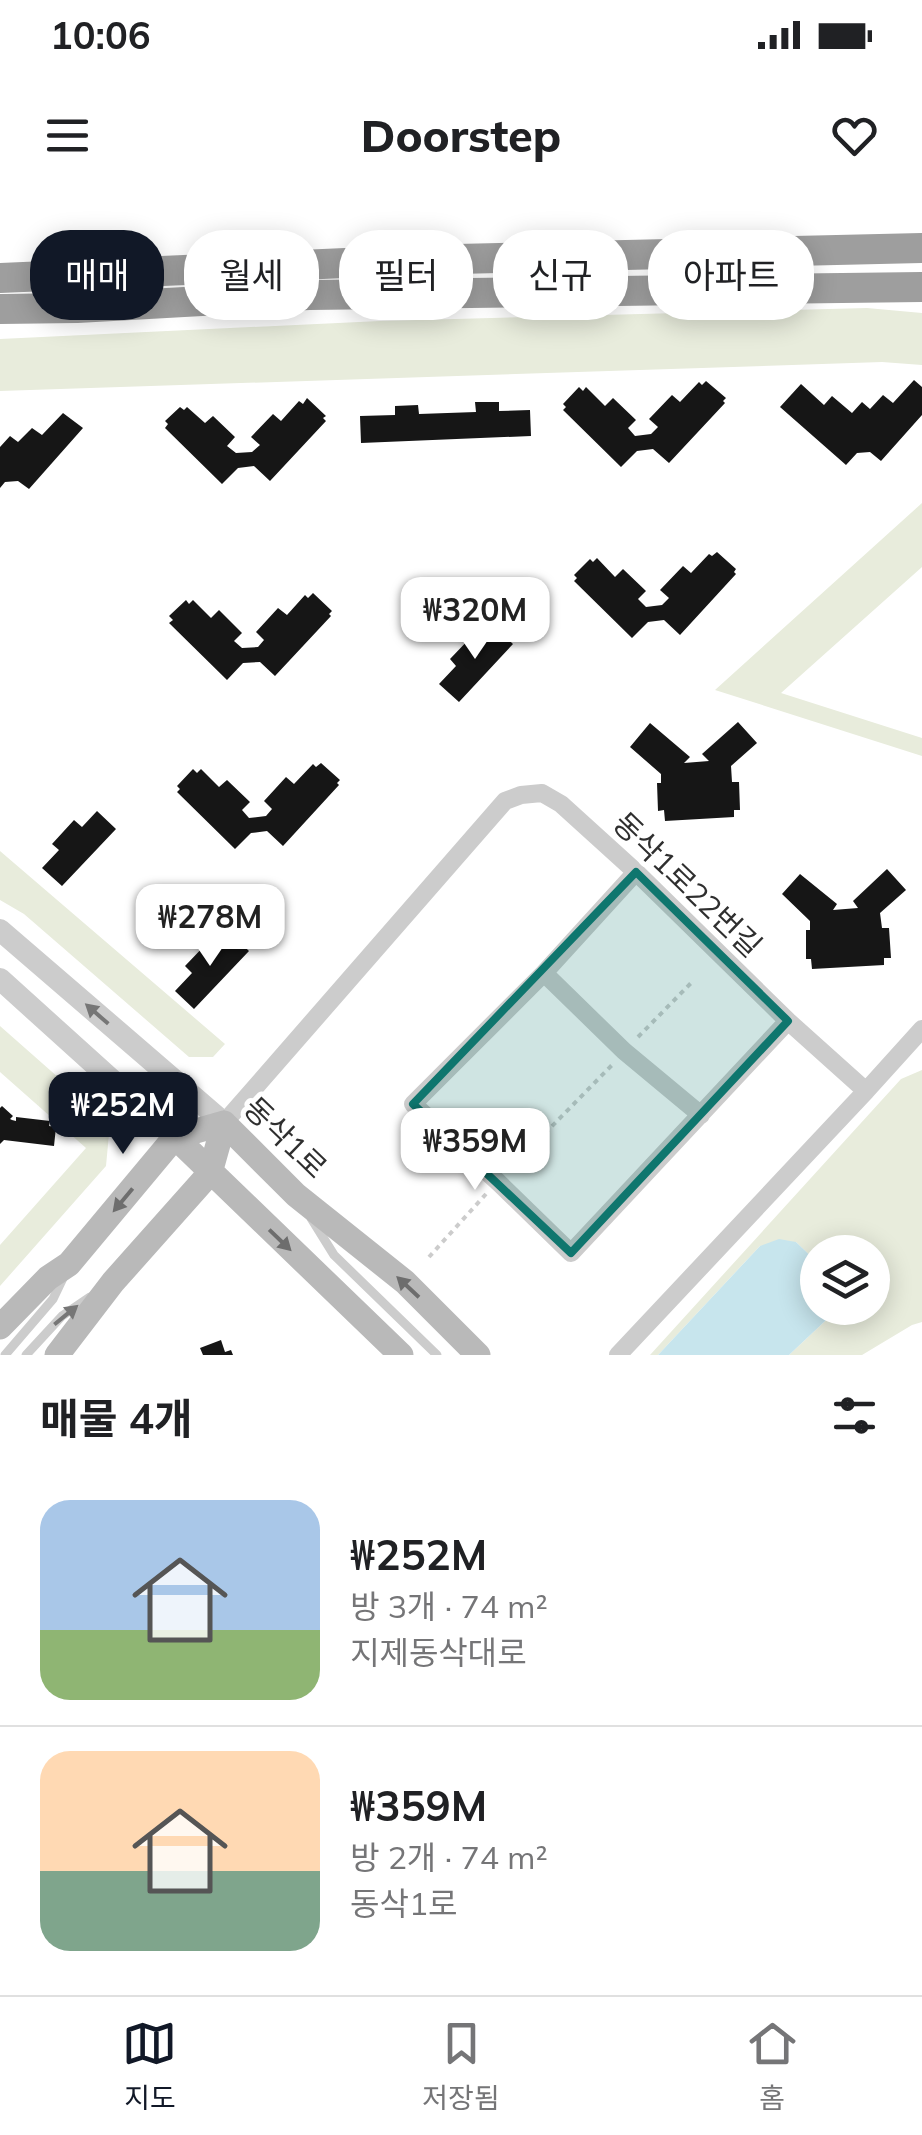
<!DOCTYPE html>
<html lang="ko">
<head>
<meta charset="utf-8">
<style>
	body { margin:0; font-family:Mulish,"Noto Sans KR",sans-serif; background:#f6f6f6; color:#202124; height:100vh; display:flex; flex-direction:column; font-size:38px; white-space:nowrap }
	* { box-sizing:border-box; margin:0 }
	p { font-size:32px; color:#757577 }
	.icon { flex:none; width:55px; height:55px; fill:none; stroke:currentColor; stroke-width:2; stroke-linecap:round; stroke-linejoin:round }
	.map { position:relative; height:1155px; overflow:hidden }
	.details { display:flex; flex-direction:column; background:#fff; flex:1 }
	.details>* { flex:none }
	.top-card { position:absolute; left:30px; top:30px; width:862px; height:90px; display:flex; gap:20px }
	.controls { position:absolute; left:800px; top:1035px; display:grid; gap:20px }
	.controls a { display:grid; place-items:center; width:90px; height:90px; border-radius:50%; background:#fff; box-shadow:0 5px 25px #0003; font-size:50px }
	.price { position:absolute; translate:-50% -85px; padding:0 22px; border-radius:20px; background:#fff; color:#222; font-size:32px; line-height:65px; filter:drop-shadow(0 2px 5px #0008) }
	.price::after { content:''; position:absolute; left:50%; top:60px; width:30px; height:22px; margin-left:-15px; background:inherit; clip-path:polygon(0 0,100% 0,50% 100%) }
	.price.current { background:#111827; color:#fff }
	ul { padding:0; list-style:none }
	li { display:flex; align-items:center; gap:30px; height:250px; padding:0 40px }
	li+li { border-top:2px solid #e0e0e0 }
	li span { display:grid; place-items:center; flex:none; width:280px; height:200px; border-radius:30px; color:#555 }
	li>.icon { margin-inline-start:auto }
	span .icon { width:120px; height:120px; fill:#fffc; stroke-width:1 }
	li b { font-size:42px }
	h2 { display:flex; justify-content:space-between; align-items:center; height:120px; padding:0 40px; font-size:42px }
	.pill { padding:0 35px; border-radius:40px; background:#fff; box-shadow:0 5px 25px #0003; font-size:35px; line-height:90px }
	.pill.current { background:#111827; color:#fff }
	.status { display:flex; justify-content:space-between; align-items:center; height:70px; padding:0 50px; background:#fff; direction:ltr }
	.status svg { height:28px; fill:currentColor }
	header { display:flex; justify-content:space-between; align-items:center; height:130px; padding:0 40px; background:#fff; font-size:45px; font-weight:800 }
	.menu { display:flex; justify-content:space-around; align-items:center; height:140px; border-top:2px solid #e0e0e0; background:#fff; font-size:28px; color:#757577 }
	.menu a { display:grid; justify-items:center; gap:5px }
	.menu .current { color:#111827 }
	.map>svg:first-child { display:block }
</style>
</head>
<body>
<div class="status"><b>10:06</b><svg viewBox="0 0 49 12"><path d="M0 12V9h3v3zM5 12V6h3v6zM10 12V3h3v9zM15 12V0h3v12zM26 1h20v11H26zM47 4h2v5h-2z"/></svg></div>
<header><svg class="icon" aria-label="menu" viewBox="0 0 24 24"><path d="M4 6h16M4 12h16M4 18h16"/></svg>Doorstep<svg class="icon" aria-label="heart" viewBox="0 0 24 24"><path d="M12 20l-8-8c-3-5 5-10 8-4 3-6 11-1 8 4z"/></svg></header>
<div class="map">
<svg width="922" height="1155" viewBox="0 0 922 1155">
	<rect width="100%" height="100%" fill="#fff"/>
	<path fill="#e8ecdc" d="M867,108L922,113V165L882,162L0,191V139L380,121Z
		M922,303V367L781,493L922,538V556L715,490Z
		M0,651L225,844L213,857H189L24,714L0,700Z
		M0,826L110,923L106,966L0,1086V1045L86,948L0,872Z
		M922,870V1122L912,1125L862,1155H789L839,1108H872V1052H818L817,1062L796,1042L760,1046L658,1155H650L901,879Z"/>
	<path fill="#c7e5ed" d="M779,1039L796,1042L817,1062L818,1108H839L789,1155H658L760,1046Z"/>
	<path fill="#161616" d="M914,180L922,187V215L881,261L870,252L857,253L846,265L780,207L801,184L824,205L832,196L852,213L862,202L870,209L883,195L893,203Z
		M706,181L726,198L723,201L725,203L669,263L653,249L637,251L621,267L563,210L566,207L563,204L579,187L583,191L586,187L605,206L613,198L636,220L628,228L635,236L651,234L658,227L649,219L672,195L680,202L699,182L702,185Z
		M307,198L326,216L323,218L326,221L270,281L254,266L238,268L222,284L165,228L168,224L165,221L180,207L184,210L187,207L205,223L213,216L235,237L227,246L236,253L252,252L260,245L251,237L273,214L281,221L299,201L303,204Z
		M475,202H499V211L530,210L531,236L361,243L360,216L395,215V206L418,205L419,214L476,212Z
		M63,213L83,228L29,289L18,281L5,282L0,288V247L10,236L18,242L32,228L42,235Z
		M717,352L736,369L734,372L736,374L680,435L664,420L648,422L632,438L574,381L577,378L574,375L590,359L593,362L597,358L615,377L623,369L646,391L638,399L646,407L662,405L669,398L660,390L683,366L691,373L709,354L712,356Z
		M313,393L332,411L329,414L331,416L275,476L260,462L243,463L227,480L169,423L173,420L169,416L186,400L189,404L193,400L211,418L219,410L242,433L234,441L242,448L258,447L264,440L256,432L278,408L287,415L305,395L308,398Z
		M494,426L513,444L459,502L439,484L456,466L450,459L472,436L479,442Z
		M738,522L757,543L731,566L732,582H739L740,610H734V617L665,621L664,610L658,611L657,583H661V574L630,547L650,523L690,557L684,563L709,561L702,554Z
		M321,563L340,580L337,583L339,585L283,646L267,631L251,633L235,649L177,592L180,589L177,586L193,569L197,573L201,569L219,587L227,580L250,602L242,610L249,618L266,616L272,609L264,601L286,577L294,584L313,564L316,567Z
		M97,611L116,629L62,686L42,668L59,650L52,644L74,620L82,627Z
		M887,669L906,690L880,713L882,728H889L891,758H884V765L812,769L811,759H806V730H810V721L782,694L800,674L837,704L833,710L858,708L853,701Z
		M230,733L249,751L194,809L175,791L192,773L185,766L207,743L214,750Z
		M2,906L13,916L10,919L12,920L16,921V917L50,921L49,926L56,927L54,946L4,940L0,944V908Z
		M221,1140L225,1152L231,1150L233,1155H203L200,1148Z"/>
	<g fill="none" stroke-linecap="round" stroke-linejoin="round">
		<path stroke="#ccc" stroke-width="4" stroke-dasharray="5 5" stroke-linecap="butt" d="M638,837L694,780
			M510,969L612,865
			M429,1057L486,994"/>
		<path stroke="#ccc" stroke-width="9" d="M311,1018L334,1055L437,1155
			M5,1155L53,1099L64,1076
			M26,1155L62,1116L90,1097"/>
		<path stroke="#ccc" stroke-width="18" d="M636,672L544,773L413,904L498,982L571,1053L788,821
			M544,773L624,851L701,915
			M866,891L922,829
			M224,923L505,601L521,595L542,593L561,604L636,672L788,821L866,891L618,1155"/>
		<path stroke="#ccc" stroke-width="22" d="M0,730L224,923
			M0,779L175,937"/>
		<path stroke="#b9b9b9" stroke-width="25" d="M224,923L296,995L405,1082L478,1155
			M175,937L401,1155
			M0,1127L48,1078L69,1064L175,937L224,923
			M57,1155L113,1082L210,973L224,923"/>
		<path stroke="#9e9e9e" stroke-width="30" d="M0,78L414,60L922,48
			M0,109L77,108L309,95L922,87"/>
	</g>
	<defs><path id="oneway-solid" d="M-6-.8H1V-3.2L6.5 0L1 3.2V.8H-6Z" transform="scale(2.5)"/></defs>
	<g fill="#767676">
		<use href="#oneway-solid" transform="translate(97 814) rotate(-139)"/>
		<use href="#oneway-solid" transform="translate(66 1115) rotate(-39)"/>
	</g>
	<g fill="#6d6d6d">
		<use href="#oneway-solid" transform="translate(123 1000) rotate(130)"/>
		<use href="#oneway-solid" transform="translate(280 1040) rotate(44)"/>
		<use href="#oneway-solid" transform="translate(408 1087) rotate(-137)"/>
	</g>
	<path fill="#0f766e" fill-opacity="0.2" stroke="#0f766e" stroke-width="8" stroke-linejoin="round" d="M636,672L788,821L571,1053L413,904Z"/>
	<g text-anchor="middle" stroke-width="10" stroke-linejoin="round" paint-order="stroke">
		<g font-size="30" fill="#2f2f2f" stroke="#fff">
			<text transform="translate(687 685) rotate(44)" y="10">동삭1로22번길</text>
			<text transform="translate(285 938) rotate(44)" y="10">동삭1로</text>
		</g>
	</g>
</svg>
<div class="controls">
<a><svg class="icon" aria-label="layers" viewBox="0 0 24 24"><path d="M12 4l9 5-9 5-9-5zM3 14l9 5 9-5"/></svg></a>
</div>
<b class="price" style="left:475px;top:462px">₩320M</b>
<b class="price" style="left:210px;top:769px">₩278M</b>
<b class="price current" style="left:123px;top:957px">₩252M</b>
<b class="price" style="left:475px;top:993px">₩359M</b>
<div class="top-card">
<a class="pill current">매매</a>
<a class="pill">월세</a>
<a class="pill">필터</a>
<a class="pill">신규</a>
<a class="pill">아파트</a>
</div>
</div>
<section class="details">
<h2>매물 4개<svg class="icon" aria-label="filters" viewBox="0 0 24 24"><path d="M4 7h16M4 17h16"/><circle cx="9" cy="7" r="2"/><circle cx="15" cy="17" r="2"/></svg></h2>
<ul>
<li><span style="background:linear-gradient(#a9c7e8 65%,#8fb573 0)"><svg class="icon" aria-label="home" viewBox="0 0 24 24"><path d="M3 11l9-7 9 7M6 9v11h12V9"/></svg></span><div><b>₩252M</b><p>방 3개 · 74 m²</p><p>지제동삭대로</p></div></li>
<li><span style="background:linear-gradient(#ffd9b3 60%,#7fa58c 0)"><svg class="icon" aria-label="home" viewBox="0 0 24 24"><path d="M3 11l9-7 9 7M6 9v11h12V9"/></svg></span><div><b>₩359M</b><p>방 2개 · 74 m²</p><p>동삭1로</p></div></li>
</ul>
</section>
<nav class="menu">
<a class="current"><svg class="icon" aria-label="map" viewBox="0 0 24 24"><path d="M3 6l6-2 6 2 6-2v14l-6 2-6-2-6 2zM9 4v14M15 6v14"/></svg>지도</a>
<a><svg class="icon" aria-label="saved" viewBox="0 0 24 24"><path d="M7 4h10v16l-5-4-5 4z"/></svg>저장됨</a>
<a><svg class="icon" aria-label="home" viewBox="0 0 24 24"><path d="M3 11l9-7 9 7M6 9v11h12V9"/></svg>홈</a>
</nav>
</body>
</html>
